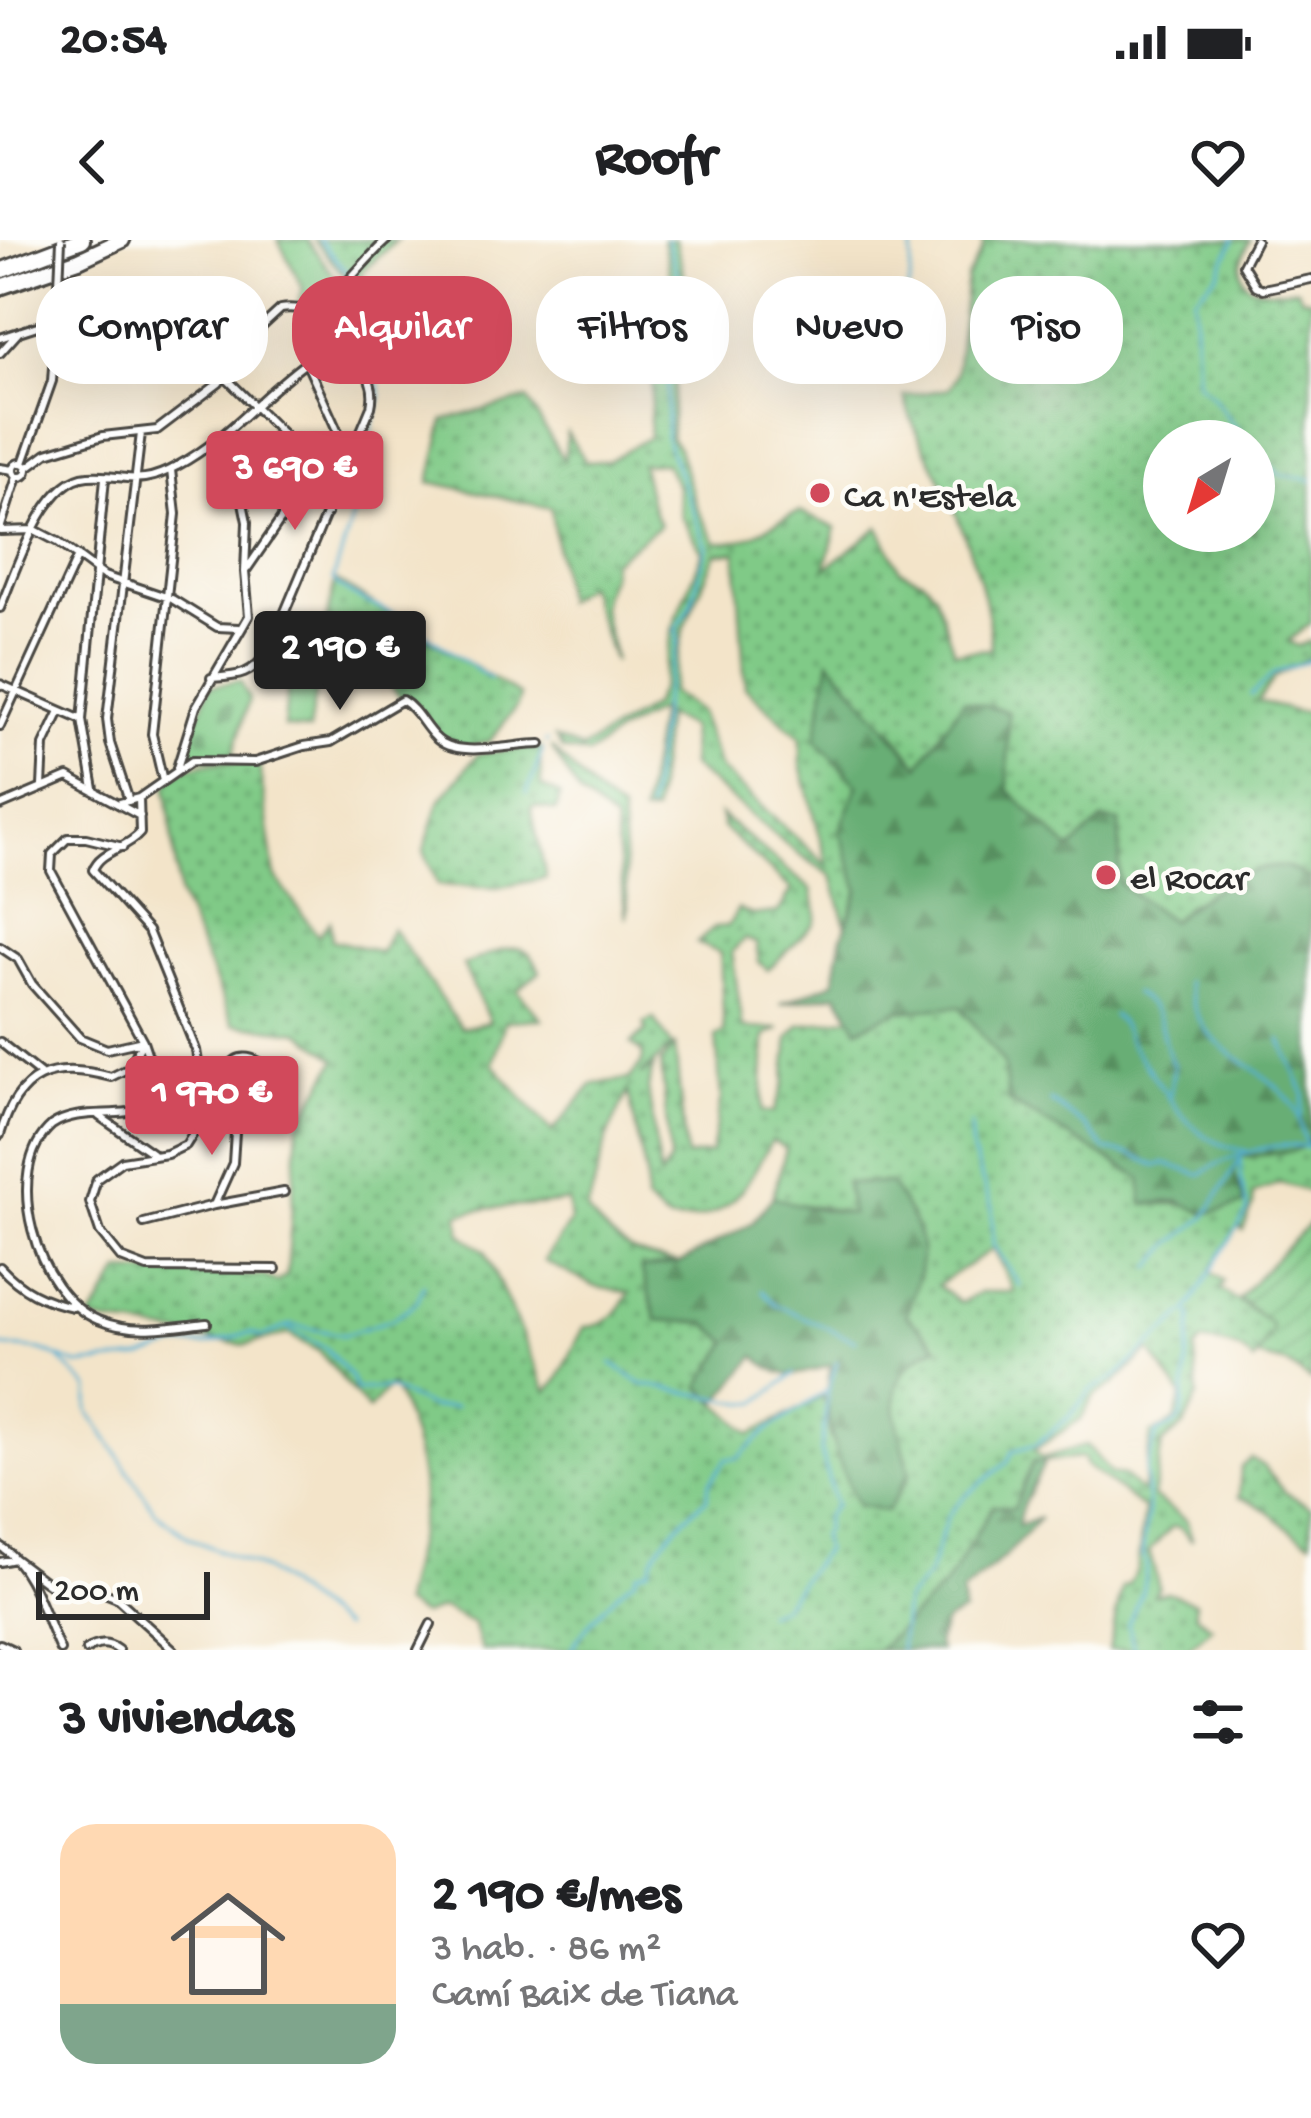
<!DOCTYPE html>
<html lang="es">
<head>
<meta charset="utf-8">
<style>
	body { margin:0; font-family:"Gochi Hand",sans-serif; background:#f6f6f6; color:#202124; height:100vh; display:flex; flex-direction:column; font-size:45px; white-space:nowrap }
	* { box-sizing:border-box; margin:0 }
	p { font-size:39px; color:#757577 }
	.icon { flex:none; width:66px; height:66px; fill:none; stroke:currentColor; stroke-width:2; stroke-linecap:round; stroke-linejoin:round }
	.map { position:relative; height:1410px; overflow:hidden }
	.details { display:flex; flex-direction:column; background:#fff; flex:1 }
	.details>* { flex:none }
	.banner { position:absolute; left:36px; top:36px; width:1239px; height:108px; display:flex; gap:24px }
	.needle { width:78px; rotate:218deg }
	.controls { position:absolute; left:1143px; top:180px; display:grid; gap:24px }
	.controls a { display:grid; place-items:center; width:132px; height:132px; border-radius:50%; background:#fff; box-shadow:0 12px 48px #0002; font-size:60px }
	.scale { position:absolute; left:36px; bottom:30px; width:174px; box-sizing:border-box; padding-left:12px; border:6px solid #2b2b2b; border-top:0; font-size:33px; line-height:42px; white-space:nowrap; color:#2b2b2b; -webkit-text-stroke:9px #fdfcf7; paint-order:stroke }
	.price { position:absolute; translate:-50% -102px; padding:0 27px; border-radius:12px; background:#d1495b; color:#fff; font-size:39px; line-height:78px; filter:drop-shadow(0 3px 6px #0008) }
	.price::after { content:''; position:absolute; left:50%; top:72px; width:36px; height:27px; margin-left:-18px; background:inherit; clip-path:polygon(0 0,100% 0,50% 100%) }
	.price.on { background:#222; color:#fff }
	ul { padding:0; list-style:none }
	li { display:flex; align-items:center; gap:36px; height:300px; padding:0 60px }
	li+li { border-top:3px solid #e0e0e0 }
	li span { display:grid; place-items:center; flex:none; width:336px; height:240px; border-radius:36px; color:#555 }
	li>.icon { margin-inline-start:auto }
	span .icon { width:144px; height:144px; fill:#fffc; stroke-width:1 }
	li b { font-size:51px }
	h2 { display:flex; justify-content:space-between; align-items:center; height:144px; padding:0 60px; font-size:51px }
	.tag { padding:0 42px; border-radius:48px; background:#fff; box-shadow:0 12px 48px #0002; font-size:42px; line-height:108px }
	.tag.on { background:#d1495b; color:#fff }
	.status { display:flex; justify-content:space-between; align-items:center; height:84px; padding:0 60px; background:#fff; direction:ltr }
	.status svg { height:33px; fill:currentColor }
	header { display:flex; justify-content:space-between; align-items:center; height:156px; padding:0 60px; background:#fff; font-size:54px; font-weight:800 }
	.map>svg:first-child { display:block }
</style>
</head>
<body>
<div class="status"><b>20:54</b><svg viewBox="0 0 49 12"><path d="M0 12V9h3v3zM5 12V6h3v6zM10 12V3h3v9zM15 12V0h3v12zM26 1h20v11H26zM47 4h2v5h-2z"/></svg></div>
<header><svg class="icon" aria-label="back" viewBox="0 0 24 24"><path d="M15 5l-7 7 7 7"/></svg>Roofr<svg class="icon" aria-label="heart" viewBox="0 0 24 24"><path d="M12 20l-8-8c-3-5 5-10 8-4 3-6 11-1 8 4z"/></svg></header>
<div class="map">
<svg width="1311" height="1410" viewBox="0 0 1311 1410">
	<defs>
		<pattern id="grass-dots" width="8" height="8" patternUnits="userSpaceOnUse" patternTransform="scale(3)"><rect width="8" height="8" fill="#80ca87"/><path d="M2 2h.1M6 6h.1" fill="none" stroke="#69a46f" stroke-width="1.8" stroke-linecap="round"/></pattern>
		<pattern id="forest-firs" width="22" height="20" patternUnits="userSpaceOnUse" patternTransform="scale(3)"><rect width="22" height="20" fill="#68ae74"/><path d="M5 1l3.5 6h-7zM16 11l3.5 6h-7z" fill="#568e5f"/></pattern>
		<pattern id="cemetery-stones" width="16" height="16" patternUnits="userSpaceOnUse" patternTransform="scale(3)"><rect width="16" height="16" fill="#80ca87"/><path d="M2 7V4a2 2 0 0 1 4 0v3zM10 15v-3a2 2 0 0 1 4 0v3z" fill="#69a46f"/></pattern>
		<pattern id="garden-furrows" width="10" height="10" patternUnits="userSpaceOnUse" patternTransform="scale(3)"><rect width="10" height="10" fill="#80ca87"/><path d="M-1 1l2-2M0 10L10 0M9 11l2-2" fill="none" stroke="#69a46f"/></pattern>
	</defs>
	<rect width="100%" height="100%" fill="#fdfcf7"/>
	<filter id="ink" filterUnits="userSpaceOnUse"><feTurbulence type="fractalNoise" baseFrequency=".00833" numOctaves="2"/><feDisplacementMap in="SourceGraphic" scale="24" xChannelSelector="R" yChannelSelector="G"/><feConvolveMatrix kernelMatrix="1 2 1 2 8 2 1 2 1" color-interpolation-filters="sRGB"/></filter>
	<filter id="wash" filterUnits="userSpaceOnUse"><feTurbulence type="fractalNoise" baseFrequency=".004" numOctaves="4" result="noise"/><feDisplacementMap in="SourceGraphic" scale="48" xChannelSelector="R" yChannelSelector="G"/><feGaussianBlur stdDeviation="2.7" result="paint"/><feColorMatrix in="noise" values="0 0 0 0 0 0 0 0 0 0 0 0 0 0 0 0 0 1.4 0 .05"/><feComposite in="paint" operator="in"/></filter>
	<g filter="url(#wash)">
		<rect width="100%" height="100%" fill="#f3e4c9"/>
		<path fill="url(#grass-dots)" stroke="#567a59" stroke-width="3" fill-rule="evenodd" d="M314,0H397L360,34L381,60L379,76Z
			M663,0H675L690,56L678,105L670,198L678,208L697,268L716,302C752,305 766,283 800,272L836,288L825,329L879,287L900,330L923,340L935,353L954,412L991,409C990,360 969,303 949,257C934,222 913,193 904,156L949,149L956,135L967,38L984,6L981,0H1250C1224,49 1257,54 1297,48L1301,57L1311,59V383L1288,401L1298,406L1311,401V416L1274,438L1258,461L1297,472L1311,471V640L1284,627L1189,664L1172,682L1119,644L1102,580L1070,611L1008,550L920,527L890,488L816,500L858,545L840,591L859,649L846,686L832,636L793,610L691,526L690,488L665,475L654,573L642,574L659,470L616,494L588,515L563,510L556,499L582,509L652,466L661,446L673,387L703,312L681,277L677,247L665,223L641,224C648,246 648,264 660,285L611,322C614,337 605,346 602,362C600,376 614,402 614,422L586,345L564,361L551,268L430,242L444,180L527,159L564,221L567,193L586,222L608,221L649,197L655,94L640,86L643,81L668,74L673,47ZM1164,201H1254V291H1164ZM736,312L745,447L801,498V525L828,626L720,529L699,472L671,452L684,388L716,313Z
			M335,340L520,456L517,466L489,502L464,507L438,497L412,461L399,456L368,416L324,395Z
			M540,507L541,546L560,555L556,571L534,566L531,568L546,638L496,648L438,645L424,611L439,562L478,514Z
			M551,507L599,556L621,572L628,669L626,678L614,582L580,555Z
			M259,523L275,636L318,696L330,681L332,700L381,712L392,688L461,788L490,782L463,725C495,715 525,690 540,732L517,750L542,779L505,781L493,824L552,892L593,844L629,839L642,823L643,813L631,804L646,791L644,783L654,778L672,806L641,835L654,827L648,848L660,937L670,920L661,822L675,806L686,917L711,913L721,858L716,796L724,792L720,713L697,703L715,687L728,686L738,669L752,675L778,672L792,650L723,588L720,575L812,650L817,675L814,684L768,730L759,722L756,703L744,699L732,712L743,788L780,789L765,796L762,872H774L784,844L789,798L800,785L853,777L858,789L896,770L960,766C1010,831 1067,901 1141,938L1144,964L1245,963L1234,933L1241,917L1293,911L1307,905L1311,893V952L1280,943L1253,954V966L1243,990L1239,986L1210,1031L1224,1041L1220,1049L1271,1084L1273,1090L1253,1122C1242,1106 1222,1103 1202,1102L1195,1110L1198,1156L1184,1186L1162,1204L1153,1257L1187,1281L1192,1301L1179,1287H1172L1149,1311L1159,1347L1154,1355L1167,1352L1195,1362V1374L1212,1387L1186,1410H1109L1122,1347L1128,1345L1137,1330L1144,1269L1086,1226L1083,1218L1033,1222L1014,1268L993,1266L948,1342L878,1410H481L473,1384L442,1368L422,1375L402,1364C408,1331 423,1284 422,1252C421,1221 406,1169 391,1144L368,1170L320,1112L288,1094L245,1105L90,1080L121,1032L264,1036L277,1042L287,1035L298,886L337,819L300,792L233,784L179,655L167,547C180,515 230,524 259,523ZM628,851L646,936V962L668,981C732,982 743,950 772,900L786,909L773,956C802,969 818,964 846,973C872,982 899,1014 920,1032L906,1075L890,1157L830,1197L824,1156L751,1194L700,1147L729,1102L642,1028L680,1023C632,1017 619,1007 587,972L607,897ZM568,961L570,982L544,1021L596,1047L630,1053C617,1072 609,1087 584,1087L558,1140L547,1152L485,1011L461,994L459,974C495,964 531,969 568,961ZM993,1009L1014,1052H981L960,1063L937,1045ZM1150,1110L1182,1156L1175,1181L1151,1194L1142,1253L1124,1236L1111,1234L1087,1205L1042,1218L1034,1210L1081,1179L1094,1156L1113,1145Z
			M1251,1218L1263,1226L1285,1252L1311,1267V1301C1284,1291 1268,1264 1239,1257L1241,1227Z"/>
		<path fill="url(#forest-firs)" stroke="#4a6c50" stroke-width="3" d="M830,420L919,526L964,460L1008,472V550L1070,610L1102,580L1120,582L1119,644L1171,681C1196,659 1248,623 1284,627C1292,628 1304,636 1311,640V893L1307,905L1293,911L1240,917L1234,933L1245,964L1205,974L1179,961L1143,964L1141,938L1008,861L1004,824L960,766L896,771L858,789L837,754L780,764L834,742L841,700L859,650L840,591L858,545L816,500Z
			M846,943H890C929,1002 928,1008 906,1075L938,1106C873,1134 898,1179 910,1234L887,1271L857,1265C835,1211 820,1184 831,1125C799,1134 783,1144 756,1116L717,1163L700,1146L729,1102L706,1083L657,1080L641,1028L680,1023L753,982L773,956C799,968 824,968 851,974Z
			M1033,1222L1044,1223C1036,1243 1019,1266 1018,1286L1040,1278L1006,1316L962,1353L963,1372L945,1382L937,1404L939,1410H878L948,1342L993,1266L1014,1268Z"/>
		<path fill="url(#cemetery-stones)" stroke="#567a59" stroke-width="3" d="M240,441L249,459L232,519L183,518L210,446Z"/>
		<path fill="url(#garden-furrows)" stroke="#567a59" stroke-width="3" d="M1311,982V1141L1287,1124L1257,1117L1272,1090L1271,1084L1239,1059C1258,1033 1287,1007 1311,982Z"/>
		<path fill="#80ca87" stroke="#567a59" stroke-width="3" d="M278,0H307L340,43L320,63L299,61L303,48Z
			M290,419L320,424L309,491L284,487Z"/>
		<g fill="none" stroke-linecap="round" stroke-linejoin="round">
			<path stroke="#55b0d2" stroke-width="3" d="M319,0L376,65L370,113L381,155L372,186L370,223L333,340C348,358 380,366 401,378C432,397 460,419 491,439
				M1234,0L1219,32L1194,58L1197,142L1212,156L1246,201
				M900,110L899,75L910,42L913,0
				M1254,213L1279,234L1311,240
				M1251,455L1273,434L1311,420
				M546,502L547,501
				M527,553L543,510
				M648,570L664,454L678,401L676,390L691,365L707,307L666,200L669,105L683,52L667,0
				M1187,742C1201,819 1250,812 1291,862C1302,876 1299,890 1307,906
				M1134,753C1171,776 1156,796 1174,826L1170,854
				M1113,775C1127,787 1126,801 1137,814C1173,858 1185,900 1246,911
				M1281,800L1304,854L1301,876
				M1050,861L1085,886L1106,910L1130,914L1157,926L1164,923L1200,935C1228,915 1277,899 1311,908
				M970,884L972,912L992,968L993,1005L1020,1046
				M1151,1028L1172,1003L1205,978L1240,919
				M762,1051L775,1064L856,1101
				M287,1088L326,1108L351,1137L356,1150L388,1148L432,1168L455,1167
				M0,1106L41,1110L78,1125L142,1118L175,1106L206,1105L250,1093L262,1097L291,1085L344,1095L393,1079L417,1062L424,1044
				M61,1121L89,1148V1171L156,1273L189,1298L265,1330L343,1388
				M611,1123L642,1144L745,1163L758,1162L794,1134
				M766,1373L781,1367L824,1310L821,1295L825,1290V1277L835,1265L821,1211L828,1151
				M571,1410C580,1392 619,1348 635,1339L637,1333L649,1329C656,1303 686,1276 707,1258L709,1243L726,1219L738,1218L768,1190L828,1150L837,1122
				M900,1410L905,1361L928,1336L948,1275L965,1256L1007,1223L1013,1211L1036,1204L1070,1176L1091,1150L1116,1137L1185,1073
				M1134,1410L1128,1384L1142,1353L1147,1324L1142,1316L1148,1269L1145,1232L1157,1193L1176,1184L1182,1176L1192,1077L1188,1070L1248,970L1241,940V917"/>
		</g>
	</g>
	<g filter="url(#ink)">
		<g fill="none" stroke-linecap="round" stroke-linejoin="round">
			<defs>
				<path id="street" d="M1256,0L1243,25L1256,46L1263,49L1311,39
					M0,98L56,80
					M0,113L18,93
					M307,124L350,219
					M359,125L360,77
					M225,137L286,197L327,274
					M13 230a7 7 0 1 1 14 0a7 7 0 1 1-14 0Z
					M23,223L52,141L59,45
					M0,228L13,230
					M27,228L47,213L103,196L157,190L219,143L256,92L281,69C294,66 307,72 319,68C329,65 372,12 387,0
					M0,289L17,237
					M0,291L35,290L58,302L104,336L172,359L217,387L239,388
					M247,329L282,278L290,205
					M0,368C16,331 43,239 88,236C126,233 136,249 177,226C230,198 265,150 314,117C348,108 379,131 371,167L268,412C251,436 238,436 211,438
					M0,444L82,480
					M0,486L78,316
					M177,528L196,467L249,376L245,332L247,282L229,194
					M163,541L152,494L176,274L171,230
					M42,546L44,505L60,471
					M94,549L82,480L105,238
					M139,558L140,593C127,609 100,610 93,630L148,691L196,810L204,859L201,881L186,905L167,914L122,921L97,939L90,962L100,992L121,1018L147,1028L276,1029
					M129,561L110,503L107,479L141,193
					M120,563L139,558L192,521L255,522L304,506L331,502L402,460C417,469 423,485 435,497C455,520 512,504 541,504
					M0,566L68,537L140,576
					M123,607L86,598H68L52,614L51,631L143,801L158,845L151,866C120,880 80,866 52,885C0,930 36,1055 98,1080C134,1095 170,1087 207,1083
					M0,707L18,719L32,744L80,798L107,809L143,801L129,828L111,837C52,821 18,833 0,895
					M0,802L40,834
					M204,859C227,845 225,804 260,822V834L241,862L236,877L233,923L214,965
					M99,876L152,913
					M144,983L214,965L284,952
					M0,1027C21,1050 43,1061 73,1067
					M0,1306C31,1325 45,1378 60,1410
					M0,1322L15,1319L55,1349L102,1352L117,1358L174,1410
					M0,1404L13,1410
					M86,1410C98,1403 107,1402 118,1410
					M418,1410L431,1384"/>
				<path id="highway" d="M0,31L82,0
					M0,47L79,20L122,0"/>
			</defs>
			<use href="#street" stroke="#494743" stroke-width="12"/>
			<use href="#highway" stroke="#494743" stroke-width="20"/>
			<use href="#street" stroke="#fff" stroke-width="6"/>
			<use href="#highway" stroke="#fff" stroke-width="14"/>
			<defs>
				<path id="street-bridge" d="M59,45L61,0"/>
			</defs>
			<use href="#street-bridge" stroke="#494743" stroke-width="12" stroke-linecap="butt"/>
			<use href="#street-bridge" stroke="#fff" stroke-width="6"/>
		</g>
	</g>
	<g fill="#d1495b" stroke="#fdfcf7" stroke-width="4.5">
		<circle cx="820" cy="253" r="12"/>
		<circle cx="1106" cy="635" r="12"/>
	</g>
	<g text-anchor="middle" stroke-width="9" stroke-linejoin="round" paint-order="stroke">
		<g font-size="36" fill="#2b2b2b" stroke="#fdfcf7" text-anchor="start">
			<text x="844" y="266">Ca n'Estela</text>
			<text x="1130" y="648">el Rocar</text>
		</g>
	</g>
</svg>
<div class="controls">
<a><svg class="needle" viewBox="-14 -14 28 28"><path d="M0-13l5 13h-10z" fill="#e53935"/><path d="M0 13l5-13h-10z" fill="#757577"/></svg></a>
</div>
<div class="scale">200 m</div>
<b class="price" style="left:295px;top:293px">3 690 €</b>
<b class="price on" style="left:340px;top:473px">2 190 €</b>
<b class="price" style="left:212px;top:918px">1 970 €</b>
<div class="banner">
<a class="tag">Comprar</a>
<a class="tag on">Alquilar</a>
<a class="tag">Filtros</a>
<a class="tag">Nuevo</a>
<a class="tag">Piso</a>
</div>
</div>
<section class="details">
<h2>3 viviendas<svg class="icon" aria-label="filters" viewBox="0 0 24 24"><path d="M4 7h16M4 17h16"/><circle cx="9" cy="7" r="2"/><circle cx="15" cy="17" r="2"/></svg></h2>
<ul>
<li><span style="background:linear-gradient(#ffd9b3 75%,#7fa58c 0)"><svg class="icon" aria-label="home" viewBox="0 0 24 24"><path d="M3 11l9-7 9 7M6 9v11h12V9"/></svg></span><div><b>2 190 €/mes</b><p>3 hab. · 86 m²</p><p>Camí Baix de Tiana</p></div><svg class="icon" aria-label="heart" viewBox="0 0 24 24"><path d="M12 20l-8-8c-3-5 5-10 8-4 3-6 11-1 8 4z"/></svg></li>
</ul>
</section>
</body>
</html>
